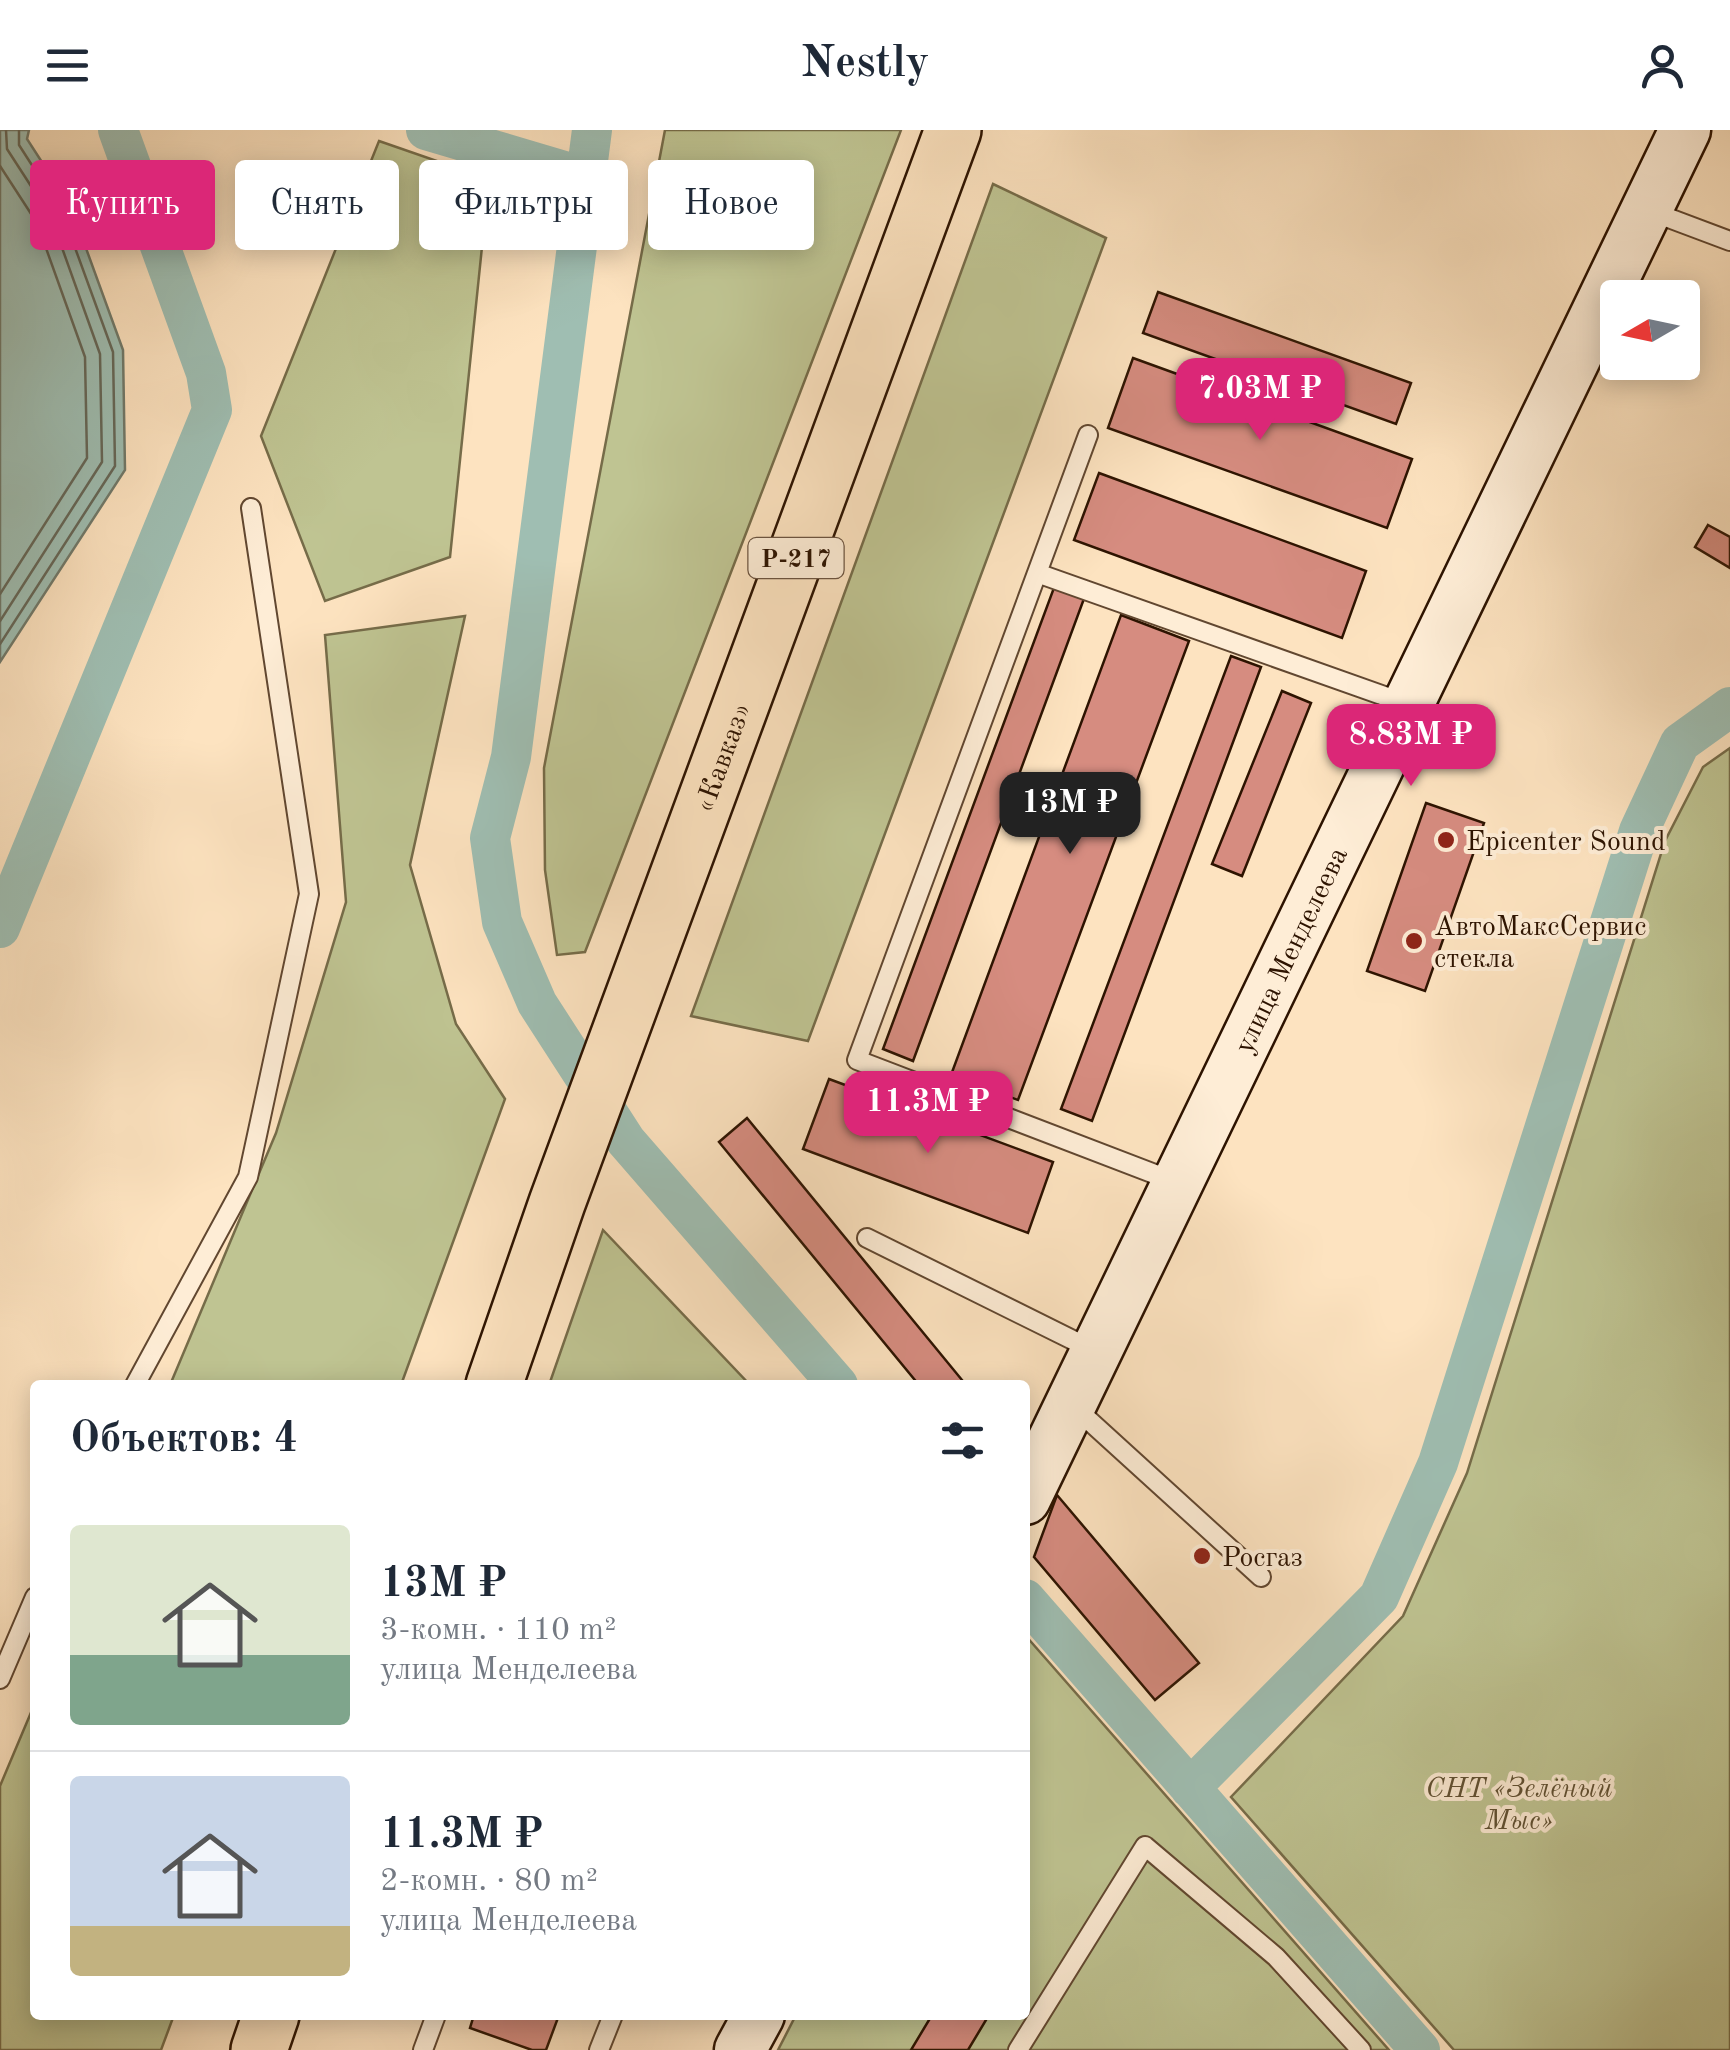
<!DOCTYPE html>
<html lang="ru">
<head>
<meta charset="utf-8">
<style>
	body { margin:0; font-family:"Old Standard TT",serif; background:#f6f6f7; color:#1f2937; height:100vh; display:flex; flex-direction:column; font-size:38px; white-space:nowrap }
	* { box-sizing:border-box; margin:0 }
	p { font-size:32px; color:#747a83 }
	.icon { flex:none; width:55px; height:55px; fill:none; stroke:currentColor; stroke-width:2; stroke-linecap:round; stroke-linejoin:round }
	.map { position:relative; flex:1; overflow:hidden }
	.drawer { position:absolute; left:30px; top:1250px; width:1000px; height:640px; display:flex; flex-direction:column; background:#fff; border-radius:10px; box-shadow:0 5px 25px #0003 }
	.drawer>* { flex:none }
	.hud { position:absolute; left:30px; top:30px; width:1000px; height:90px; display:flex; gap:20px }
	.needle { width:65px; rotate:261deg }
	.buttons { position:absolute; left:1600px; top:150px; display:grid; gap:20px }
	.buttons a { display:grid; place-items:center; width:100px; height:100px; border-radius:10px; background:#fff; box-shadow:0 5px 25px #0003; font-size:50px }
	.price { position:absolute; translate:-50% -85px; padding:0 22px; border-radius:20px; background:#db2777; color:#fff; font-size:32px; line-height:65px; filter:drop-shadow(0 2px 5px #0008) }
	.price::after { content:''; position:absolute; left:50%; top:60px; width:30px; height:22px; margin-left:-15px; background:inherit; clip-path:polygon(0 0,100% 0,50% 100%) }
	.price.active { background:#222; color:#fff }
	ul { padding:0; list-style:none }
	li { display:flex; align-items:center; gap:30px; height:250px; padding:0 40px }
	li+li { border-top:2px solid #e0e1e3 }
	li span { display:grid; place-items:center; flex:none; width:280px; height:200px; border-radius:10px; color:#555 }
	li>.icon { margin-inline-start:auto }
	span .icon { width:120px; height:120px; fill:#fffc; stroke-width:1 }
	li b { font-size:42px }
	h2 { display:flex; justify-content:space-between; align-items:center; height:120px; padding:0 40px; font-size:42px }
	.chip { padding:0 35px; border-radius:10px; background:#fff; box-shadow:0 5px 25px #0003; font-size:35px; line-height:90px }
	.chip.active { background:#db2777; color:#fff }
	header { display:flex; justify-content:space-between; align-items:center; height:130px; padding:0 40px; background:#fff; font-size:45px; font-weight:700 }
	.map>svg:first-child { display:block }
</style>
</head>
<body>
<header><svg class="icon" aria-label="menu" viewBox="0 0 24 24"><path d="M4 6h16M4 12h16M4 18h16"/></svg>Nestly<svg class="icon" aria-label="person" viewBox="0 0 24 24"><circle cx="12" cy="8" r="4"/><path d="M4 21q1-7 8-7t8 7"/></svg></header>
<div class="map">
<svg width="1730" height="1920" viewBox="0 0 1730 1920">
	<rect width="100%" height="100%" fill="#fde3c0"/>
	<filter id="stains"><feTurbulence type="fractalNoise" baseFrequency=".002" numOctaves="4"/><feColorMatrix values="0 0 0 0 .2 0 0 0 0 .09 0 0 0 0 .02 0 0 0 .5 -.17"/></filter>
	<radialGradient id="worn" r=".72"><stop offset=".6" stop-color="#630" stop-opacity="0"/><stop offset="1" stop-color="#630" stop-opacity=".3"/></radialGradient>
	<path fill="#bfc492" stroke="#766c49" stroke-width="2.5" d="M665,0H901L585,822L557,825L545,740L544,638Z
		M379,11L489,49L450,427L325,471L261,306Z
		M993,54L1106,108L808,911L691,886Z
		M465,486L410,735L456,894L505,969L401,1255H170L276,1003L346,772L325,505Z
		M1730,618V1920H1454L1231,1667L1403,1486L1467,1343L1665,711L1703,637Z
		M603,1100L750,1255H549Z
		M1025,1505L1389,1920H778L796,1885H1025Z
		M35,1573V1885H174L161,1920H0V1656Z"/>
	<path fill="#9fbeb2" stroke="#717a6b" stroke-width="2.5" d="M0,0H29L27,9L71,77L123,220L125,340L0,532Z"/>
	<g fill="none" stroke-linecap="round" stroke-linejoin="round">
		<path stroke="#666859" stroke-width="2.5" d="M0,36L37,93L85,227L87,328L0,464
			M0,491L102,332L100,224L51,87L7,19L6,0
			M0,514L115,336L113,222L62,82L19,15V0"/>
		<path stroke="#9fbeb2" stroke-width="40" d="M426,0L584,47
			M592,0L511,627L490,708L502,792L537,873L626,1011L838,1255
			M0,798L212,280L206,243L118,0
			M1025,1469L1420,1920
			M1190,1658L1379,1467L1438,1333L1639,701L1680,613L1730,577"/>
	</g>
	<path fill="#d68c80" stroke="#2d1300" stroke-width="2.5" d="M1158,162L1411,253L1396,294L1143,203Z
		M1133,228L1412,329L1387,398L1108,298Z
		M1099,343L1366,441L1342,508L1074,410Z
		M1708,395L1730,407V438L1695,417Z
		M1055,455L1085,466L913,931L883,919Z
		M1121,485L1189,511L1018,970L951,945Z
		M1231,526L1261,537L1092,991L1061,979Z
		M1282,561L1311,573L1242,746L1212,734Z
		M1426,673L1484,693L1425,861L1367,841Z
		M829,949L1053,1032L1028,1103L803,1019Z
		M747,988L962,1250L956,1255H919L719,1012Z
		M1057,1365L1199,1533L1155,1570L1034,1427Z
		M474,1885H559L546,1920H532L470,1898Z
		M932,1885H989L968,1920H911Z"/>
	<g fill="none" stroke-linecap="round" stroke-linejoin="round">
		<defs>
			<path id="service" d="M1650,81L1730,111
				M1088,305L857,930L1173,1051
				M1037,443L1407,574
				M867,1108L1093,1220
				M135,1255L248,1047L309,764L251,378
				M1072,1275L1261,1447
				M0,1549L35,1467
				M423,1920L436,1885
				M599,1920L613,1885
				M1018,1920L1145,1716L1276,1827L1361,1920"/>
			<g id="secondary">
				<path id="s1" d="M1025,1369L1685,0"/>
				<path d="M740,1920L759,1885"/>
			</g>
			<g id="trunk">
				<path id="s2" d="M494,1255L557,1073L953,0"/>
				<path d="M259,1920L271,1885"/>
			</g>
		</defs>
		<use href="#service" stroke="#614730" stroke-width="22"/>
		<use href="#secondary" stroke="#2d1300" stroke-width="55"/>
		<use href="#trunk" stroke="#2d1300" stroke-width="60"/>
		<use href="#service" stroke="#feedd6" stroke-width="18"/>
		<use href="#secondary" stroke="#feedd6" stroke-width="50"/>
		<use href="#trunk" stroke="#fde3c0" stroke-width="55"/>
	</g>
	<g fill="#8f2418" stroke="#feedd6" stroke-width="4">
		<circle cx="1446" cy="710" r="10"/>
		<circle cx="1414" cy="811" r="10"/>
		<circle cx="1202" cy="1426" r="10"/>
	</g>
	<g text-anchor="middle" stroke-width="8" stroke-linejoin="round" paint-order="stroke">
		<rect fill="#feedd6" stroke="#6c5440" stroke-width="2.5" x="748.5" y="408" width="95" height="40" rx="8"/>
		<g font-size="25" font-weight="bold" fill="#2d1300">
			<text x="796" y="437">Р-217</text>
		</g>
		<g font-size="28" fill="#2d1300" stroke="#feedd6">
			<text dy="10" stroke="none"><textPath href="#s2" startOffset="668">«Кавказ»</textPath></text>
			<text dy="10" stroke="none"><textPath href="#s1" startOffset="610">улица Менделеева</textPath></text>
		</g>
		<g font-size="28" fill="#2d1300" stroke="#feedd6" text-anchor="start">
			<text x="1466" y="720">Epicenter Sound</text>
			<text x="1434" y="805">АвтоМаксСервис<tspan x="1434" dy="32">стекла</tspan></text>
			<text x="1222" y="1436">Росгаз</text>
		</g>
		<g font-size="28" font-style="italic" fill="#605133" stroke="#feedd6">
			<text x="1519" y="1667">СНТ «Зелёный<tspan x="1519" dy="32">Мыс»</tspan></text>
		</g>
	</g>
	<rect width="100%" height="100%" filter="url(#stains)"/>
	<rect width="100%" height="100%" fill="url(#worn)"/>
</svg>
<div class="buttons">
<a><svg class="needle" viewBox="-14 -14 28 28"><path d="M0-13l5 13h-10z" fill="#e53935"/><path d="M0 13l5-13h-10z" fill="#747a83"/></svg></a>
</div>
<b class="price" style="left:1260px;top:313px">7.03M ₽</b>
<b class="price" style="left:1411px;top:659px">8.83M ₽</b>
<b class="price active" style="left:1070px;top:727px">13M ₽</b>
<b class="price" style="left:928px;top:1026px">11.3M ₽</b>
<div class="hud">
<a class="chip active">Купить</a>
<a class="chip">Снять</a>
<a class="chip">Фильтры</a>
<a class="chip">Новое</a>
</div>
<section class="drawer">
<h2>Объектов: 4<svg class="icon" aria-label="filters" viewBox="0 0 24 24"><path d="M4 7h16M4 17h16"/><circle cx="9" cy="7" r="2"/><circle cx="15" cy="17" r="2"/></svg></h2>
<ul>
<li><span style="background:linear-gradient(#dfe7d0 65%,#7fa58c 0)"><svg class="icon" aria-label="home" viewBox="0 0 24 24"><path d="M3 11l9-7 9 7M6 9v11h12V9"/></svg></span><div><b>13M ₽</b><p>3-комн. · 110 m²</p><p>улица Менделеева</p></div></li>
<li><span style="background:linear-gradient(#c9d6e8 75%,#c2b280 0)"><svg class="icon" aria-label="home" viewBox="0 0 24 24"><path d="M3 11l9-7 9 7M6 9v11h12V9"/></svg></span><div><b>11.3M ₽</b><p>2-комн. · 80 m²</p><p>улица Менделеева</p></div></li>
</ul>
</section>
</div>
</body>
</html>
